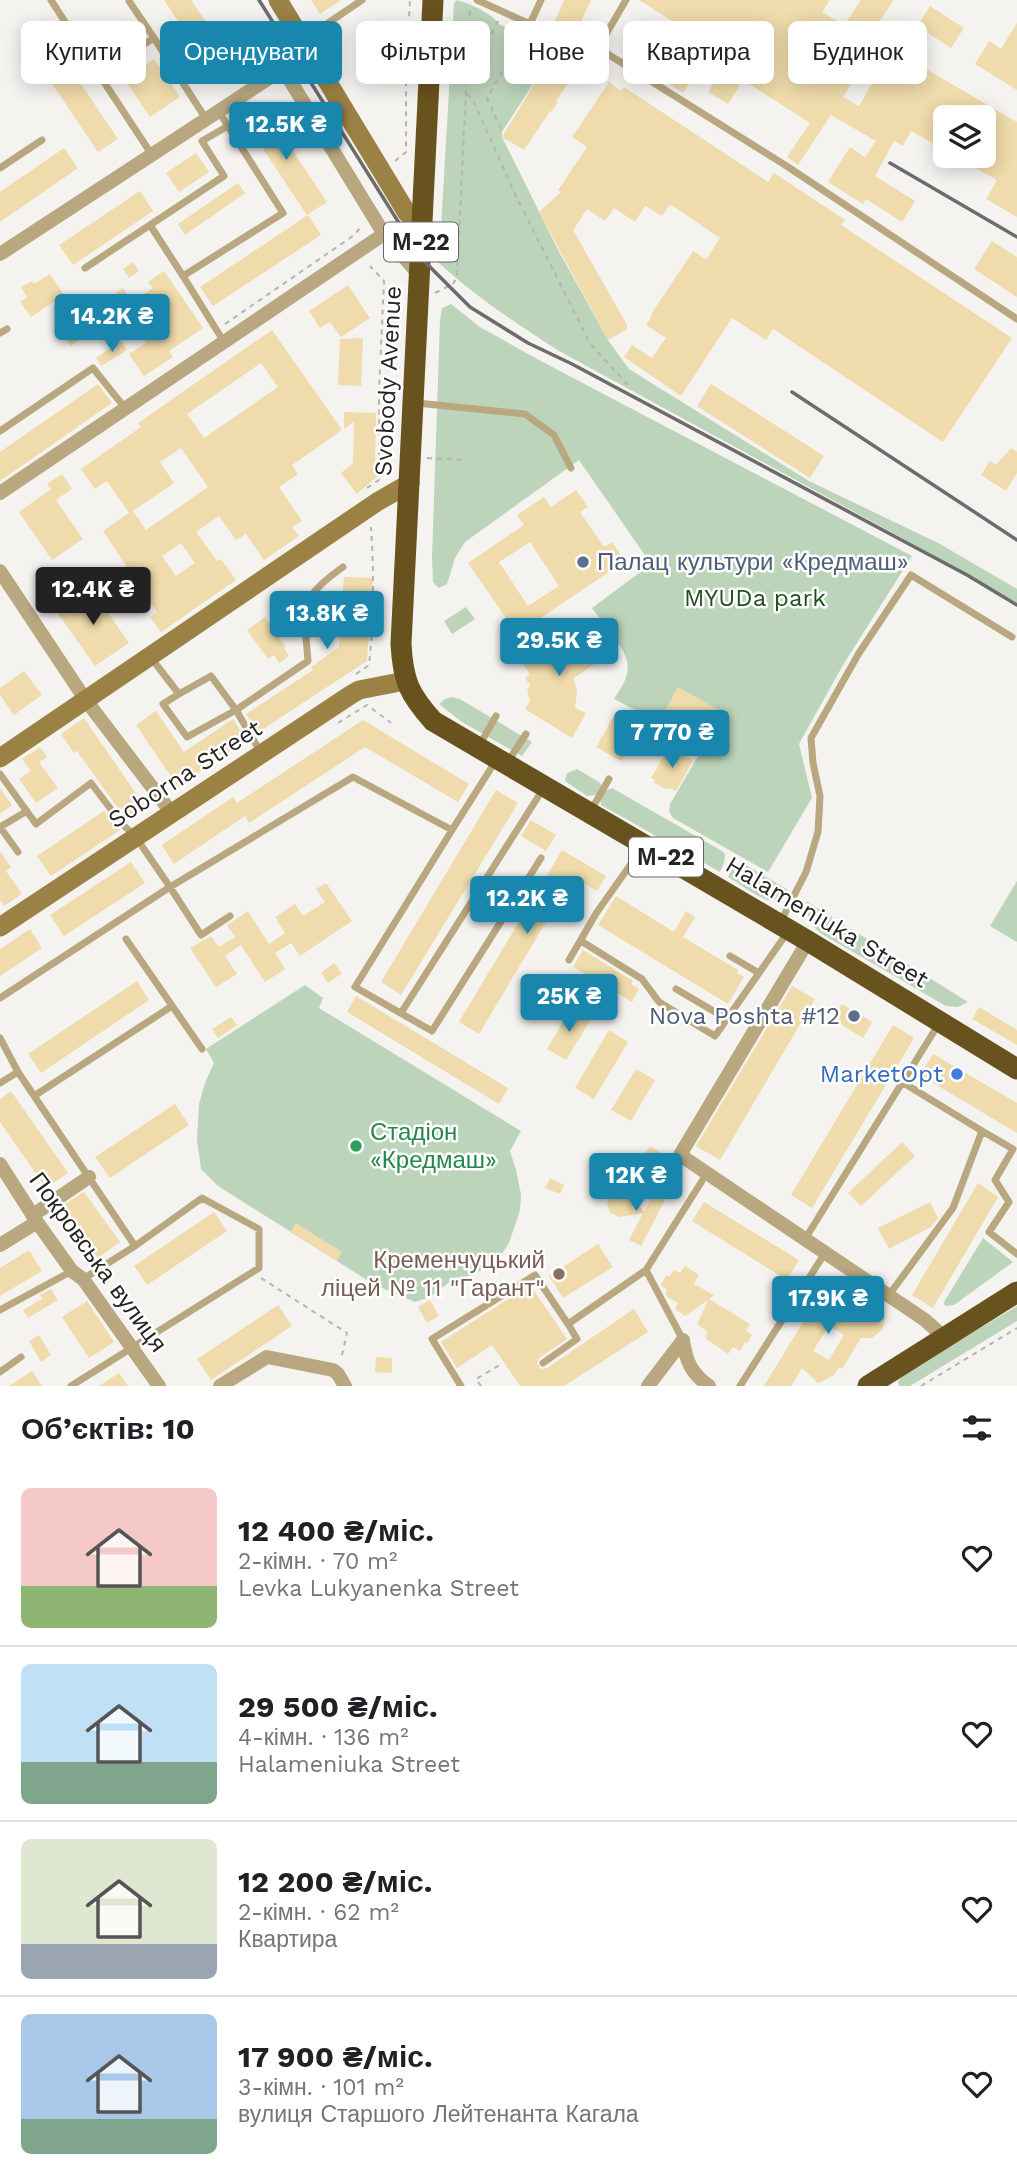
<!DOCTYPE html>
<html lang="uk">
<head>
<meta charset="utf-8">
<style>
	body { margin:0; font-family:"Work Sans",sans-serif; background:#f6f6f6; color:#202124; height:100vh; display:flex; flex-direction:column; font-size:26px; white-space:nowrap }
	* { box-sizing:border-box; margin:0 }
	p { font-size:23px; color:#757577 }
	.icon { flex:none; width:38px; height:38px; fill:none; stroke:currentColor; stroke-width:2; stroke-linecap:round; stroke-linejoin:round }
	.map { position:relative; height:1386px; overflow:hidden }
	.panel { display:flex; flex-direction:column; background:#fff; flex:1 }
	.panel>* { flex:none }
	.guide { position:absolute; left:21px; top:21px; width:976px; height:63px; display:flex; gap:14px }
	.tools { position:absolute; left:933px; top:105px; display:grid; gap:14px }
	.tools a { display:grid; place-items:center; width:63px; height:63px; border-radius:10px; background:#fff; box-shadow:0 4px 18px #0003; font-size:35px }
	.price { position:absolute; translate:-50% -60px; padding:0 16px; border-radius:7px; background:#1886ad; color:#fff; font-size:23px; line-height:46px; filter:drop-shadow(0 2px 4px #0008) }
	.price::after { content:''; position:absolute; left:50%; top:42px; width:21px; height:16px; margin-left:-10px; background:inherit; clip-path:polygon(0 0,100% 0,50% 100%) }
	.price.on { background:#222; color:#fff }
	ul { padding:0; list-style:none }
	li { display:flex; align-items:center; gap:21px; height:175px; padding:0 21px }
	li+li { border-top:2px solid #e0e0e0 }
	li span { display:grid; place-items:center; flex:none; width:196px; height:140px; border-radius:10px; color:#555 }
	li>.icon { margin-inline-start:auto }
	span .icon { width:84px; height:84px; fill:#fffc; stroke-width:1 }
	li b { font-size:30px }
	h2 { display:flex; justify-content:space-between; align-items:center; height:84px; padding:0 21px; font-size:30px }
	.tag { padding:0 24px; border-radius:10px; background:#fff; box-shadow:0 4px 18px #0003; font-size:24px; line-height:63px }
	.tag.on { background:#1886ad; color:#fff }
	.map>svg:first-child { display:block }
</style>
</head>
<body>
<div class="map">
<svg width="1017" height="1386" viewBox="0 0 1017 1386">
	<rect width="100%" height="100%" fill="#f5f3f0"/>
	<path fill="#bcd4ba" d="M457,0C471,4 490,12 499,24L552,54L502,132V137L557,248L608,340L629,369L809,481L940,544L1017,589V603L895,534L559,351C517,324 476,297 439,263L454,3Z
		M451,304L480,327L537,359L912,556L843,665L799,744L812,798L768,872L673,818L669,812L670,804L704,746L614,699C619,691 625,683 627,674C633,653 604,625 592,608L651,564L579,460L465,542L455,558L447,584L439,588L433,582L432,558L440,320L442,308Z
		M466,607L475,619L452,634L444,621Z
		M452,697L460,699L532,742L522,756L462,722L439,704L445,699Z
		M577,769L599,782L602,786L596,795L587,796L565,781L567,773Z
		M612,788L722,851L725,854L724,863L720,872L601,805L600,798L605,791Z
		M740,865H746L788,890C784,894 780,898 774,900C764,903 738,883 728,877L733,868Z
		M1017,881V942L990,926Z
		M806,901L968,1002L958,1007L946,1006L822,934C809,925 807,915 806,901Z
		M305,985L323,998L319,1008L521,1131L510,1151L516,1170L521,1194L520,1210L509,1243L499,1258L484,1269L467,1277L455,1278L430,1297L415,1302L375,1285L218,1186L201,1169L197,1140L199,1104L205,1083L214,1063L206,1049Z
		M983,1238L1013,1262L954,1305L945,1306L944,1302Z
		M1017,1306V1321L910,1386H899L898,1381L906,1373Z"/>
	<path fill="#efdbab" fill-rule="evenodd" d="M164,0H191L234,63L214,76Z
		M311,0H341L320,14Z
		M564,0H591L574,37L568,38L565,43L568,48L582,55L580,58L583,60L556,101L558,102L551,112L550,111L524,150L502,137L537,79L539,80L561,46L559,45L562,42V36L551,30Z
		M639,0H830L822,12L844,25L861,0H894L867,40L876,46L843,97L859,106L891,51H895L1017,122V217L986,199L997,180L954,156H984V117H945V150L911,131L903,146L894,141L875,176L915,201L902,222L866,199L863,204L828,182L850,147L865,157L876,141L831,115L798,165L787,157L810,123L743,80L728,104L708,92L723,68L710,59L722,41L702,29L697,37Z
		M930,6L964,28L951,48L917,26Z
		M1017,23V90L975,64L989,41L1001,49Z
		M392,28L404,35L411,42V46L402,54L390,58L384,43Z
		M56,47L118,139L98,152L36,60Z
		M154,59L180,97L150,117L124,79Z
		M677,68L693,78L683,93L667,83Z
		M609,82L621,91L624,87L768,182L774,173L845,220L841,225L1012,338L943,442L773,329L766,340L732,318L681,396L624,357L632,345L652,358L666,338L646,325L653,314L650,316L693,251L706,260L720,238L670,204L662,216L645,206L635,222L614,208L605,221L587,209L573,230L627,325V329L608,340L539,212L561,192L558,190L587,147L572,137Z
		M265,109L327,202L307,215L245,122Z
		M64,148L78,168L0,222V192Z
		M196,153L209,172L179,192L166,173Z
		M238,183L245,193L185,235L178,224Z
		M140,191L153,211L73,265L59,245Z
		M308,215L321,235L213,306L200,287Z
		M992,241L1017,257V297L974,269Z
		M133,262L139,271L129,278L123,269Z
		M164,271L203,328L169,351L173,357L144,376L129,354L146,343L120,307L93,326L95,329L71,346L61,332L123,288L132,302L153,288L148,282Z
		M50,274L64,295L31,317L20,302L27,297L21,287L32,281L34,284Z
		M348,285L370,318L341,337L330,322L320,328L309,311Z
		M272,330L342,430L292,465L298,474L279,487L302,521L292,527L299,536L264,560L246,534L236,540L219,516L196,532L217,561L221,559L236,580L161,632L150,617L157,612L103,531L129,513L107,481L95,489L81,469L141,427L138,423ZM261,363L278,387L204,438L187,414ZM181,448L208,487L146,530L133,511L174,483L160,462ZM181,543L195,563L176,576L162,556Z
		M363,338L361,386L338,385L340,339Z
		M121,341L127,350L101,366L96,358Z
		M98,384L112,403L0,481V452Z
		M711,384L824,456L810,478L697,406Z
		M344,412L376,413L375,472L378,476L357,494L341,473L353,463L354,422L344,429Z
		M1011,448L1017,452V473L1006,491L981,475L990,461L996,465Z
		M62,474L72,489L56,500L83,539L52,560L19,512L51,489L47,484Z
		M576,490L588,507L580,512L604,547L612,542L625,561L517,634L468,563L524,525L517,515L544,497L551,507ZM530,542L559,586L528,606L499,562Z
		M344,577L373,578L367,661L257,733L246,714L313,670L311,667L339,647L341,620H314V605L319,597H342Z
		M91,588L129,643L95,666L57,612Z
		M265,617L286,647L284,648L289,656L279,663L274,655L268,659L247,630Z
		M575,623L585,638L588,636L603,658L574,678L577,692L575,708L586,713L572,738L525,709L530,701L527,690L530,685L525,678L530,674L520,660Z
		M24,671L42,695L14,715L0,695V688Z
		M678,687L717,709L700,738L662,716Z
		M156,711L184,752L233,719L246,740L178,787L136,725Z
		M615,714L640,729L621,761L596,747Z
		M84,718L146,808L127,821L77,751L74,753L61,734Z
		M363,720L469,784L458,802L365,747L249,823L245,816L174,864L162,845L233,797L237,803Z
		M40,747L47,757L39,762L58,788L36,803L19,779L31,771L22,759Z
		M669,747L693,761L676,791L669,788L668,790L654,783L655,780L651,778Z
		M0,788L12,805L0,814Z
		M496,790L518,803L401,995L381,982Z
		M104,811L120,830L51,876L37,856Z
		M531,820L556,835L546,851L521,836Z
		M562,850L606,876L597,891L573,877L479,1034L459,1022Z
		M0,851L11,867L6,871L22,894L4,906L0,900Z
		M131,862L145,883L64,936L50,915Z
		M326,883L352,921L300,956L291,943L275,953L285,969L265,982L241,945L225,956L237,974L216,987L190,948L211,936L219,947L235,937L227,925L248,911L269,944L285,933L275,917L295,904L303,916L325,902L316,889Z
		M616,896L674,932L686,911L695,917L683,937L738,970L737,973L744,977L728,1004L598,925Z
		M30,929L42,948L0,976V949Z
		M583,950L633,981L631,984L639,989L632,1002L573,967Z
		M334,963L342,973L328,983L321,973Z
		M137,981L149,1000L41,1073L28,1054Z
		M792,986L815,999L720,1160L696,1146Z
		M356,996L508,1088L499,1104L347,1012Z
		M842,1004L872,1022L863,1038L832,1019Z
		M979,1007L1017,1030V1045L972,1019Z
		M571,1008L591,1019L566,1060L547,1049Z
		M231,1017L237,1025L218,1038L212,1029Z
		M893,1025L914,1038L812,1208L791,1195Z
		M609,1030L628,1042L594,1099L575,1088Z
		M933,1054L1017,1103V1133L920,1075Z
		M636,1069L655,1080L631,1121L611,1110Z
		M11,1091L68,1173L46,1188L0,1122V1099Z
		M175,1104L189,1125L110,1178L95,1157Z
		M902,1142L915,1156L861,1206L848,1193Z
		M650,1146L666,1156L659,1169L642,1159Z
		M550,1178L564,1185L560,1194L545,1188Z
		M978,1183L998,1197L933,1308L912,1295Z
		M84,1192L120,1242L98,1258L61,1207Z
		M618,1192L628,1193L644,1212L654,1192L666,1198L641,1246L629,1240L643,1213L619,1217L610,1212L607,1204L610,1196Z
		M704,1202L799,1260L787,1280L692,1221Z
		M930,1202L938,1218L931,1227L889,1249L878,1228Z
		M214,1212L227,1231L147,1285L134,1266Z
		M296,1223L342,1252L337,1261L290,1232Z
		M598,1244L613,1267L563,1298L549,1276Z
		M29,1250L42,1271L0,1296V1268Z
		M685,1266L699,1275L694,1284L714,1295L709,1299L750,1324L746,1330L752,1335L747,1344L745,1342L740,1351L733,1347L728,1354L705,1338L708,1332L697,1324L708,1300L685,1316L675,1309L678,1303L667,1297L666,1294L667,1290L661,1285L666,1275L669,1277L674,1270L680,1273Z
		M831,1276L851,1288L844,1300H871L881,1306L885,1318L882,1330L872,1338H861L842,1369L839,1367L834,1375L823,1381L818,1383L802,1368L791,1386H764ZM829,1325L844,1335L829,1360L813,1351Z
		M530,1285L567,1339L539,1358L537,1364L541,1369L547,1368L634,1309L648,1332L564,1386H520L492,1345L457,1368L441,1342Z
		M51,1289L58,1300L28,1318L23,1310L42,1299L40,1295Z
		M430,1300L439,1316L427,1323L418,1307Z
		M87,1301L114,1342L89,1358L62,1317Z
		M278,1305L292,1326L211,1380L197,1359Z
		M39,1335L51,1355L41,1362L29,1341Z
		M376,1357L392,1358V1373L375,1372Z
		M32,1371L42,1386H9Z
		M119,1373L128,1386H99Z"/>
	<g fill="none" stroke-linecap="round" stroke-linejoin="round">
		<path stroke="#b6b4b2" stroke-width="2" stroke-dasharray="5 5" stroke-linecap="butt" d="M468,78L498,21
			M467,94L473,100L516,196L591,345L629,386
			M501,129L487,98L525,31
			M395,161L406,152V72L410,0
			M435,293L453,284L457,277L470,7
			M225,324L353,236L362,226
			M427,458L467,460
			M367,488L379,480V390L384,281L370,266
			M356,674L369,665C374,619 374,573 371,527
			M338,723L367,705L391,723
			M804,903L805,919
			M261,1278L347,1333L341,1359
			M481,1386L476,1379L503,1363
			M921,1386L1017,1328"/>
		<path stroke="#b9a780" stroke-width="7" d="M51,0L98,73
			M477,0L530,24L546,35L557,39
			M129,1L154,38
			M530,24L541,0
			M303,40L362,0
			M571,43L598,48L785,165L1017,319
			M598,48L626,0
			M219,112L283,213L183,276L150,225L224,176L202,141L228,126
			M152,155L98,73L154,38L206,119
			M0,168L42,140
			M85,268L150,225
			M183,276L224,342
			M0,333L7,329
			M417,403L525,414L554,435L571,468
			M0,431L93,368L125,408
			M152,659L179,694L163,704L187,737L236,710L211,676L179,694
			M479,746L496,716
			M261,753L236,710L308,661C304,608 297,600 343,567
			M507,763L526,734
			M0,774L36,824L91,783L122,824L135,836L170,887L353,777L452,830L355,987L432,1031L541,858
			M590,812L609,779
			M452,830L495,762
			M18,852L0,827L27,811
			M780,923L806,872L818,832L820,796L813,763L811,738L859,653L911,575L1012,637
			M126,939L202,1049
			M581,941L642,979L659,1002L715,1036L787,933
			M730,956L759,973
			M569,960L597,912L643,847
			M676,989L727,1019
			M0,998L170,887L201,935L230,916
			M401,1013L543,789
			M0,1038L18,1072L0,1083
			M18,1072L135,1246L83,1279
			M34,1096L172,1006
			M982,1131L1013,1149L995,1180L1009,1202L989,1232L1017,1254
			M805,1239L938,1025
			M889,1295L953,1208L982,1131L902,1082
			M0,1310L72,1271
			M683,1340L646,1270L707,1173
			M543,1363L577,1339L568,1324
			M0,1372L21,1357
			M71,1386L259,1268V1229L202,1198L135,1246
			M461,1386L432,1339L535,1275L568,1324L646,1270
			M740,1386L825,1253"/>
		<path stroke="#b9a780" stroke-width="14" d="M0,254L283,69L384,234L420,276
			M0,493L384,234
			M0,571L85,699L171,812
			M808,941L680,1155L925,1320L945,1338
			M0,1164L37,1222L72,1271L83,1279L159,1386
			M33,1215L89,1177
			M0,1245L37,1222
			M220,1386L267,1357L333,1370L338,1374L345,1386
			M648,1386L683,1340C686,1361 691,1373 709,1386"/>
		<path stroke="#9c8144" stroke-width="19" d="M278,0L407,213L423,215
			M0,758L377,502L410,483
			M0,927L352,694L359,690L405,681"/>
		<path stroke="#68521d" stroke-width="21" d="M433,0L401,644C403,681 409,694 433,721L808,941L1017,1069
			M868,1386L1017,1292"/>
		<path stroke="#6e6c6b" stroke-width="3.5" d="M259,0L421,258L470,307L528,343L572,364L967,575L1017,605
			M890,163L1017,237
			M792,392L1017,540"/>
	</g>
	<g fill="#5c6f8a" stroke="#fff" stroke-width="2.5">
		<circle cx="583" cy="562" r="7"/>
		<circle cx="854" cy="1016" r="7"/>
	</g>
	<circle fill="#3f7fe0" stroke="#fff" stroke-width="2.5" cx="957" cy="1074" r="7"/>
	<circle fill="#2e9e5b" stroke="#fff" stroke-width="2.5" cx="356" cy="1146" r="7"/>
	<circle fill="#8d6e63" stroke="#fff" stroke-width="2.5" cx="559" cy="1274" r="7"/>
	<g text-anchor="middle" stroke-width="5" stroke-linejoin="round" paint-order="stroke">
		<g fill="#fff" stroke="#676666" stroke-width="2">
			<rect x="384" y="222.5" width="74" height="39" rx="5"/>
			<rect x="629" y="837.5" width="74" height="39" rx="5"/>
		</g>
		<g font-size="23" font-weight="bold" fill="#262524">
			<text x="421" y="250">М-22</text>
			<text x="666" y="865">М-22</text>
		</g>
		<g font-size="24" fill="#262524" stroke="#fff">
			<text transform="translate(388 381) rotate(-87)" y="8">Svobody Avenue</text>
			<text transform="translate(185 774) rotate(-33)" y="8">Soborna Street</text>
			<text transform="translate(827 922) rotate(31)" y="8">Halameniuka Street</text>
			<text transform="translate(98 1262) rotate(54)" y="8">Покровська вулиця</text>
		</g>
		<g font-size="24" fill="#4e5e75" stroke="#fff" text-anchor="start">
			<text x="597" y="570">Палац культури «Кредмаш»</text>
			<text x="840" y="1024" text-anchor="end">Nova Poshta #12</text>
		</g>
		<g font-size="24" fill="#1f501c" stroke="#fff">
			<text x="755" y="606">MYUDa park</text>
		</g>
		<g font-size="24" fill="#366cbe" stroke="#fff" text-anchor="end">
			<text x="943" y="1082">MarketOpt</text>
		</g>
		<g font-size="24" fill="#27864d" stroke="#fff" text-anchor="start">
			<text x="370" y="1140">Стадіон<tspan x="370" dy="28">«Кредмаш»</tspan></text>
		</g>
		<g font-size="24" fill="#785e54" stroke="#fff" text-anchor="end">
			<text x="545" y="1268">Кременчуцький<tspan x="545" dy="28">ліцей № 11 "Гарант"</tspan></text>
		</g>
	</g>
</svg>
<div class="tools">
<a><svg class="icon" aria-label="layers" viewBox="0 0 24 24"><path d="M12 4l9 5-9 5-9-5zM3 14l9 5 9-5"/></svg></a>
</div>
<b class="price" style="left:286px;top:162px">12.5K ₴</b>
<b class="price" style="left:112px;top:354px">14.2K ₴</b>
<b class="price on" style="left:93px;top:627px">12.4K ₴</b>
<b class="price" style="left:327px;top:651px">13.8K ₴</b>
<b class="price" style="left:559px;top:678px">29.5K ₴</b>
<b class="price" style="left:672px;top:770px">7 770 ₴</b>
<b class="price" style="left:527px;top:936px">12.2K ₴</b>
<b class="price" style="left:569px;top:1034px">25K ₴</b>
<b class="price" style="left:636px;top:1213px">12K ₴</b>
<b class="price" style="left:828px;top:1336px">17.9K ₴</b>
<div class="guide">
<a class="tag">Купити</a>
<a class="tag on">Орендувати</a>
<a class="tag">Фільтри</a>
<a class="tag">Нове</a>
<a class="tag">Квартира</a>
<a class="tag">Будинок</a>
</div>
</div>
<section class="panel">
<h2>Об’єктів: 10<svg class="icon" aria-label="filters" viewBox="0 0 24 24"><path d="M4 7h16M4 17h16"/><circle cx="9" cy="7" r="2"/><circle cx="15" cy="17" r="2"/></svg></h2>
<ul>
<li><span style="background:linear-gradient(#f6c9c9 70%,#8fb573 0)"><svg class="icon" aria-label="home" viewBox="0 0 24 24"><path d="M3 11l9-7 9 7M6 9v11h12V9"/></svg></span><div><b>12 400 ₴/міс.</b><p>2-кімн. · 70 m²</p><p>Levka Lukyanenka Street</p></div><svg class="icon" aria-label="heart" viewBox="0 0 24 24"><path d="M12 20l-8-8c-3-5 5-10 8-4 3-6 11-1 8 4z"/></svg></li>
<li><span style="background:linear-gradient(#bfe0f5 70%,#7fa58c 0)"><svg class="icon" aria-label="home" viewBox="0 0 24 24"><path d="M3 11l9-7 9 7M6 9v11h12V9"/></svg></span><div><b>29 500 ₴/міс.</b><p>4-кімн. · 136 m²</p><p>Halameniuka Street</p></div><svg class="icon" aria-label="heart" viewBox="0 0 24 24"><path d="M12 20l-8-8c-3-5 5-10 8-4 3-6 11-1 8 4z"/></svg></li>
<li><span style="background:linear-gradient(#dfe7d0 75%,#9aa5b1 0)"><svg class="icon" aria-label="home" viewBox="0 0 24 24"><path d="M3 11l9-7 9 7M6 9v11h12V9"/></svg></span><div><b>12 200 ₴/міс.</b><p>2-кімн. · 62 m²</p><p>Квартира</p></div><svg class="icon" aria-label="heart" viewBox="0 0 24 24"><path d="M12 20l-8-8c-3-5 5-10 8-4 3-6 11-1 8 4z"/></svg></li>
<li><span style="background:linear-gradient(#a9c7e8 75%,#7fa58c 0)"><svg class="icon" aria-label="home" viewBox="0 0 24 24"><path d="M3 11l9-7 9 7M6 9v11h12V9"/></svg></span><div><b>17 900 ₴/міс.</b><p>3-кімн. · 101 m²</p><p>вулиця Старшого Лейтенанта Кагала</p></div><svg class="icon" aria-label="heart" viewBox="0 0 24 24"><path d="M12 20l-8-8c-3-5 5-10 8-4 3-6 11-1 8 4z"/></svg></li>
</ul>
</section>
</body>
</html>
